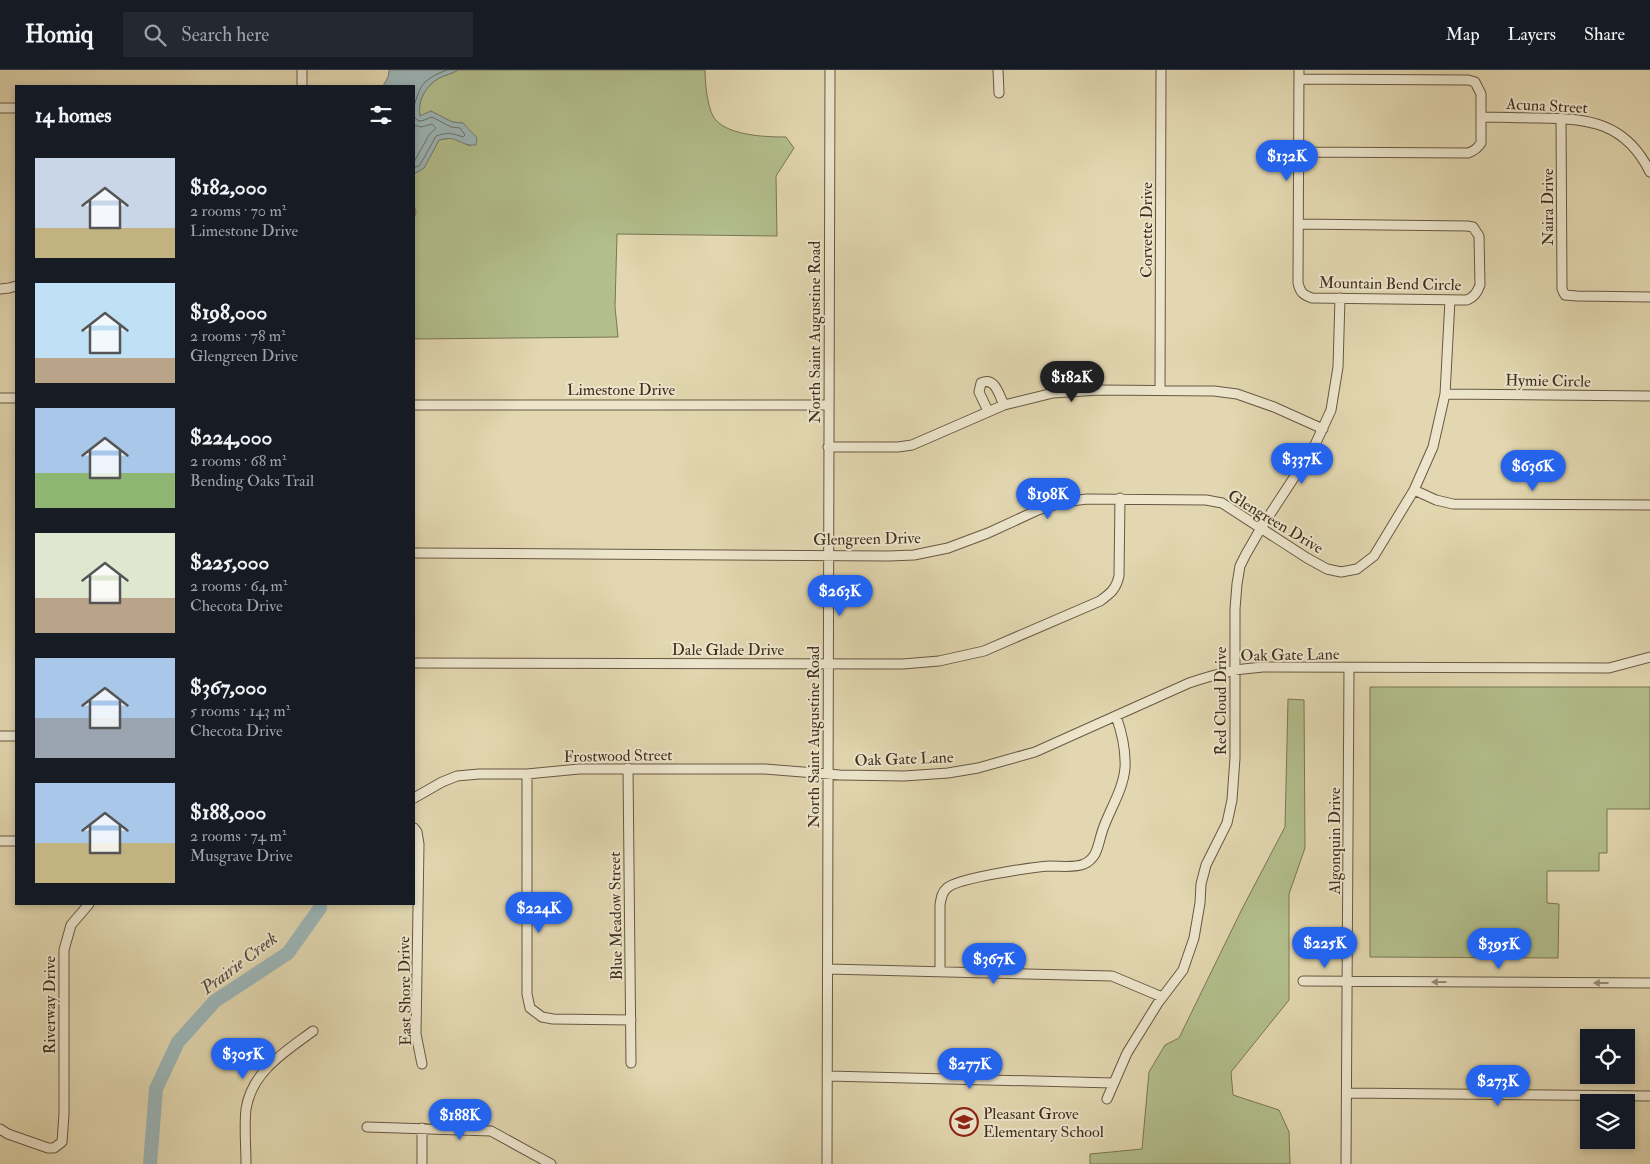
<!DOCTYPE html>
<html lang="en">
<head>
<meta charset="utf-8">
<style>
	body { margin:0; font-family:"IM FELL Double Pica",serif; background:#242831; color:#f1f3f6; height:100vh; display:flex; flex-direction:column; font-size:19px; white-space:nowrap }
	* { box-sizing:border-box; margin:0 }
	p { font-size:16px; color:#9ea1a6 }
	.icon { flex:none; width:28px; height:28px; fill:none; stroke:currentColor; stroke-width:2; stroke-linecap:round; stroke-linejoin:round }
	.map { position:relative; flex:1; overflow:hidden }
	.panel { position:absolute; left:15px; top:15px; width:400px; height:820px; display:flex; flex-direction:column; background:#171b24; border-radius:0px; box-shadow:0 2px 8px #0003 }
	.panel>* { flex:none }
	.controls { position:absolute; left:1580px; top:959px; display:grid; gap:10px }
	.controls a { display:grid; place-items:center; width:55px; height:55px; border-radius:0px; background:#171b24; box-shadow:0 2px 8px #0003; font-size:25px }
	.price { position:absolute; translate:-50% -42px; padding:0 11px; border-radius:18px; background:#2563eb; color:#fff; font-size:16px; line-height:32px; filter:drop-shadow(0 1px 2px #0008) }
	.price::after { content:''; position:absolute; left:50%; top:30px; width:15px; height:11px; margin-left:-8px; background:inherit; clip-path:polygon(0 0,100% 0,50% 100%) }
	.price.selected { background:#222; color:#fff }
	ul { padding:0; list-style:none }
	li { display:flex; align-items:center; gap:15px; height:125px; padding:0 20px }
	li span { display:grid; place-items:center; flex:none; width:140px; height:100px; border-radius:0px; color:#555 }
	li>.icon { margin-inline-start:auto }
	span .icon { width:60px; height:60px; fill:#fffc; stroke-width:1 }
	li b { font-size:21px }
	h2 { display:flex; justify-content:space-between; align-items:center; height:60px; padding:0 20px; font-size:21px }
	header { display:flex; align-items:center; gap:30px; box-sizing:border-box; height:70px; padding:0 25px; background:#171b24; border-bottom:1px solid #363941 }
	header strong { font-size:24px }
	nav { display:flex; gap:28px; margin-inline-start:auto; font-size:18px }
	.search { width:350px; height:45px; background:#242831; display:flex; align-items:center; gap:12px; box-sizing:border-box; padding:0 18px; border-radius:0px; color:#9ea1a6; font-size:19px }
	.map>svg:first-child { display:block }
</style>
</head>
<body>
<header>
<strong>Homiq</strong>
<div class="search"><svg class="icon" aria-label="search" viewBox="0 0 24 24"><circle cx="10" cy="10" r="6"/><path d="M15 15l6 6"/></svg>Search here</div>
<nav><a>Map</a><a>Layers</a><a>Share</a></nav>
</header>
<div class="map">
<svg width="1650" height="1094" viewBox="0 0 1650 1094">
	<rect width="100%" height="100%" fill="#e2d7b0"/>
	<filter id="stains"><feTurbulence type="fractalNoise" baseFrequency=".004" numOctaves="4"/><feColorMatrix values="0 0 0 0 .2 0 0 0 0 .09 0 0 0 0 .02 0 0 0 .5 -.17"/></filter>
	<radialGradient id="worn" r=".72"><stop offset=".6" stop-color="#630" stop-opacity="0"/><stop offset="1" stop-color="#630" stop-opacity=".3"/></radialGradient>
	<path fill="#b2be8c" stroke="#797654" d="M458,0H705C705,12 707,35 713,46C724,66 767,67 786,67L794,78L776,106L777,166L617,164L615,237L618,267L414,269V148L416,143L414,135V104L424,98L439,70L452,68L470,76L463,53L452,52L431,41L420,46C417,30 426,16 439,8C445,5 452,4 458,0Z
		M1370,617H1650V739H1607V783H1599V801H1547V833L1559,834L1558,888L1370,887Z
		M1288,629L1304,630L1305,778L1289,824V930L1231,1002L1233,1025L1279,1040L1289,1062L1290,1094H1090V1084L1142,1079L1149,1002L1165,975L1179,968L1242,839L1285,757Z"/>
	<path fill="#9bb6b8" stroke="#77807a" d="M389,0H458C452,4 445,5 439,8C426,16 417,30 420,46L431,41L452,52L463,53L477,68L476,75C460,77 458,64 439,70L424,98L414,104V16H383L388,7Z"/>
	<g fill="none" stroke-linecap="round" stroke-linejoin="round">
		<path stroke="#6e726a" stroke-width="1" d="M414,55L421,57L432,54L436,58L429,65L414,92
			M414,98L420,95L436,66C447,62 452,63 463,67L465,65L460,58L451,57L432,47C428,48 424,51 420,51C406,49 419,18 425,12C432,6 439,3 447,0"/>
		<path stroke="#9bb6b8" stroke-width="14" d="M150,1094L156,1019L178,972L215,931L288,883L320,838V834"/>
		<defs>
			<path id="minor" d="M302,0V16
				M998,0L999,23
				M1299,9L1468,10L1475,12L1481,24V73C1477,79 1474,81 1468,83L1299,82
				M0,38H16
				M1481,47C1500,47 1520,48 1539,48C1589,48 1626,53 1650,102
				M1561,48L1562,219L1565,225L1577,226L1650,227
				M1299,154L1467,156L1473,157L1479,166L1480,215C1477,223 1474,227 1467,230L1312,228C1303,225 1300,222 1298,213L1299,0
				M0,219L9,218L16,216
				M1160,320L1161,0
				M1445,324L1650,326
				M0,328H16
				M414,335H829
				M988,341L979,322L981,313C995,306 999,325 1004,335
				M828,377H898L912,375L1004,335L1053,323L1099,320L1214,321L1237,324L1274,337L1323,359
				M1414,420L1436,430L1453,434L1650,435
				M414,483L889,486L914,485L948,478L988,463L1038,440L1064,432L1087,429L1206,430L1222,433L1307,488L1327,499L1341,502L1357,499L1374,486L1414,420L1433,377L1445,324L1450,230
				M414,593L903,594L939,591L984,581L1100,531C1111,523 1116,519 1119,506L1120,428
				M0,666H16
				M628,698L631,993
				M527,704V924L530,938L542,947L553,949L631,950
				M414,728L442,712L457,706L479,704H527L579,699H765L840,705L904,706L948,703L978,698L1035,682L1189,613C1216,604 1235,599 1263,597L1609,598L1650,587
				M414,758L417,762L419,774L416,964L422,994
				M0,771H16
				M828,899L1112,906L1162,927
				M940,901V835C941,828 942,822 947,818C957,808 1034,797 1050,796C1061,796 1075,798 1084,794C1089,792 1092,789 1095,784C1099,776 1100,767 1103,759C1110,739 1123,720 1125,698C1126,680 1122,663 1116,646
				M1303,911L1650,913
				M828,1006L1113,1013
				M1347,1023L1650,1026
				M1107,1029L1127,983L1158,933L1183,900L1194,868L1200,833L1201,814L1206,795L1227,753L1232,730L1235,688V539L1237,514L1240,496L1246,484L1261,458L1314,377L1331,340L1338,297L1340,228
				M367,1057L491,1061L551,1094
				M422,1058V1094
				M0,1059L8,1064L48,1078H54L62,1072L64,1044V880L71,855L89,834
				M246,1094C246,1076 244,1057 246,1039C252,1001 285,982 313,961
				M827,1094L830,0
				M1346,1094L1349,598"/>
		</defs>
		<use href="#minor" stroke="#685842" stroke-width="11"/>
		<use href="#minor" stroke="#ece5cc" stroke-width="9"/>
	</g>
	<defs><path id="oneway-solid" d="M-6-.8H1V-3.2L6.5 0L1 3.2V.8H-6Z" transform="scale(1.25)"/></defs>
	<g fill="#968a74">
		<use href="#oneway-solid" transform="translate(1439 912) rotate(-180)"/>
		<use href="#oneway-solid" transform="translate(1601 913) rotate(-180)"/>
	</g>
	<defs>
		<symbol id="school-ring" viewBox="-11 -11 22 22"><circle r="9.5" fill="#ece5cc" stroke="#8f2418" stroke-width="1.5"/><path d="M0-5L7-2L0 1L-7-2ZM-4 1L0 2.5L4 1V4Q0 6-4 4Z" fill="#8f2418"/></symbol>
	</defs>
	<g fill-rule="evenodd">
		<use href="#school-ring" x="948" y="1036" width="32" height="32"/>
	</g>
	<g text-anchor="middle" stroke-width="4" stroke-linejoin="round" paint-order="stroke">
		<g font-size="16" fill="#402e1d" stroke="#ece5cc">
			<text transform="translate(1547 35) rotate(3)" y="6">Acuna Street</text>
			<text transform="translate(1547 137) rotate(-90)" y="6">Naira Drive</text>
			<text transform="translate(1146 160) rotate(-90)" y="6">Corvette Drive</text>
			<text transform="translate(1390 213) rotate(1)" y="6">Mountain Bend Circle</text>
			<text transform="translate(814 262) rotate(-90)" y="6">North Saint Augustine Road</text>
			<text transform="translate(1548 310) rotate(1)" y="6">Hymie Circle</text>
			<text x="621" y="325">Limestone Drive</text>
			<text transform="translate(1276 451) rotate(31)" y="6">Glengreen Drive</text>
			<text transform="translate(867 468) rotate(-1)" y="6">Glengreen Drive</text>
			<text x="728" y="585">Dale Glade Drive</text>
			<text transform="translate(1290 584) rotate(-1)" y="6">Oak Gate Lane</text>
			<text transform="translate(1220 631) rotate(-90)" y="6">Red Cloud Drive</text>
			<text transform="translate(813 667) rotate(-90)" y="6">North Saint Augustine Road</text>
			<text transform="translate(618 685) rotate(-1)" y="6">Frostwood Street</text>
			<text transform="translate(904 688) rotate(-2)" y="6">Oak Gate Lane</text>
			<text transform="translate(1334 771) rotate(-90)" y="6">Algonquin Drive</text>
			<text transform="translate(615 846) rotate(-91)" y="6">Blue Meadow Street</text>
			<text transform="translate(404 921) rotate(-91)" y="6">East Shore Drive</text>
			<text transform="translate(49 935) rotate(-90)" y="6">Riverway Drive</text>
		</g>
		<g font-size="16" fill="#402e1d" stroke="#ece5cc" text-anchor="start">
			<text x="983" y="1049">Pleasant Grove<tspan x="983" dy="18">Elementary School</tspan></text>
		</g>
		<g font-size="18" font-style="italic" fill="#52493c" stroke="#ece5cc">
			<text transform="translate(239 893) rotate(-37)" y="6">Prairie Creek</text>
		</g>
	</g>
	<rect width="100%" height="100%" filter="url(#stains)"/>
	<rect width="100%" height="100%" fill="url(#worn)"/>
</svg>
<div class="controls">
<a><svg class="icon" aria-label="locate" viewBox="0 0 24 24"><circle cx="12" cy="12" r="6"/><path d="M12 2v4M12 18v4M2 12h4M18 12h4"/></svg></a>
<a><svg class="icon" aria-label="layers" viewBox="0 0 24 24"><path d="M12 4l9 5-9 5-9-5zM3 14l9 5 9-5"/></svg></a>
</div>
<b class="price" style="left:1287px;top:112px">$132K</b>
<b class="price selected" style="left:1072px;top:333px">$182K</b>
<b class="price" style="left:1302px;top:415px">$337K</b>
<b class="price" style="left:1533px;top:422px">$636K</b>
<b class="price" style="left:1048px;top:450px">$198K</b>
<b class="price" style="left:840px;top:547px">$263K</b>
<b class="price" style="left:539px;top:864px">$224K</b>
<b class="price" style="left:1325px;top:899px">$225K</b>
<b class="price" style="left:1499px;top:900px">$395K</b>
<b class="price" style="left:994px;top:915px">$367K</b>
<b class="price" style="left:243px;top:1010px">$305K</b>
<b class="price" style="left:970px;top:1020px">$277K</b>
<b class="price" style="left:1498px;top:1037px">$273K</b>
<b class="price" style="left:460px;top:1071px">$188K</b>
<section class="panel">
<h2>14 homes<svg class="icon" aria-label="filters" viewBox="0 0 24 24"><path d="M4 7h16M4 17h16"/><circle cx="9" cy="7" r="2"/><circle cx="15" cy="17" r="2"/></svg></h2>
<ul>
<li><span style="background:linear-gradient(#c9d6e8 70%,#c2b280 0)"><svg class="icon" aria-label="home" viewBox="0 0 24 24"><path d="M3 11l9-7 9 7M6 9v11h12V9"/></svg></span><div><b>$182,000</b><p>2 rooms · 70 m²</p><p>Limestone Drive</p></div></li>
<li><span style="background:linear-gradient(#bfe0f5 75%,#b9a48a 0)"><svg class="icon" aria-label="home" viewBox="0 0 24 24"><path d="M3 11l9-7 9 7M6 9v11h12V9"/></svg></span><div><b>$198,000</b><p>2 rooms · 78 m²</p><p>Glengreen Drive</p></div></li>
<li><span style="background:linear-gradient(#a9c7e8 65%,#8fb573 0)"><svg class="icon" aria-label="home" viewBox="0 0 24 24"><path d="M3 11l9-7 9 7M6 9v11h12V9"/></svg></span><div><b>$224,000</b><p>2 rooms · 68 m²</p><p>Bending Oaks Trail</p></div></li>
<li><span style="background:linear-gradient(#dfe7d0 65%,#b9a48a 0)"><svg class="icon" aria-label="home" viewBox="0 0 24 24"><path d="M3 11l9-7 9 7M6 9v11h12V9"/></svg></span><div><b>$225,000</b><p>2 rooms · 64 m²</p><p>Checota Drive</p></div></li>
<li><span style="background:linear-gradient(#a9c7e8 60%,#9aa5b1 0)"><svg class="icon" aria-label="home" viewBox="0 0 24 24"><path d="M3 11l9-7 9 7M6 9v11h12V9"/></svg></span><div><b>$367,000</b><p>5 rooms · 143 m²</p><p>Checota Drive</p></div></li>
<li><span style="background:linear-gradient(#a9c7e8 60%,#c2b280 0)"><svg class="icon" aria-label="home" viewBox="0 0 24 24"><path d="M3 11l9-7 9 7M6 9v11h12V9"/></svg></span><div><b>$188,000</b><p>2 rooms · 74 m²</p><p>Musgrave Drive</p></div></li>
</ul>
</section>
</div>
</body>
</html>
